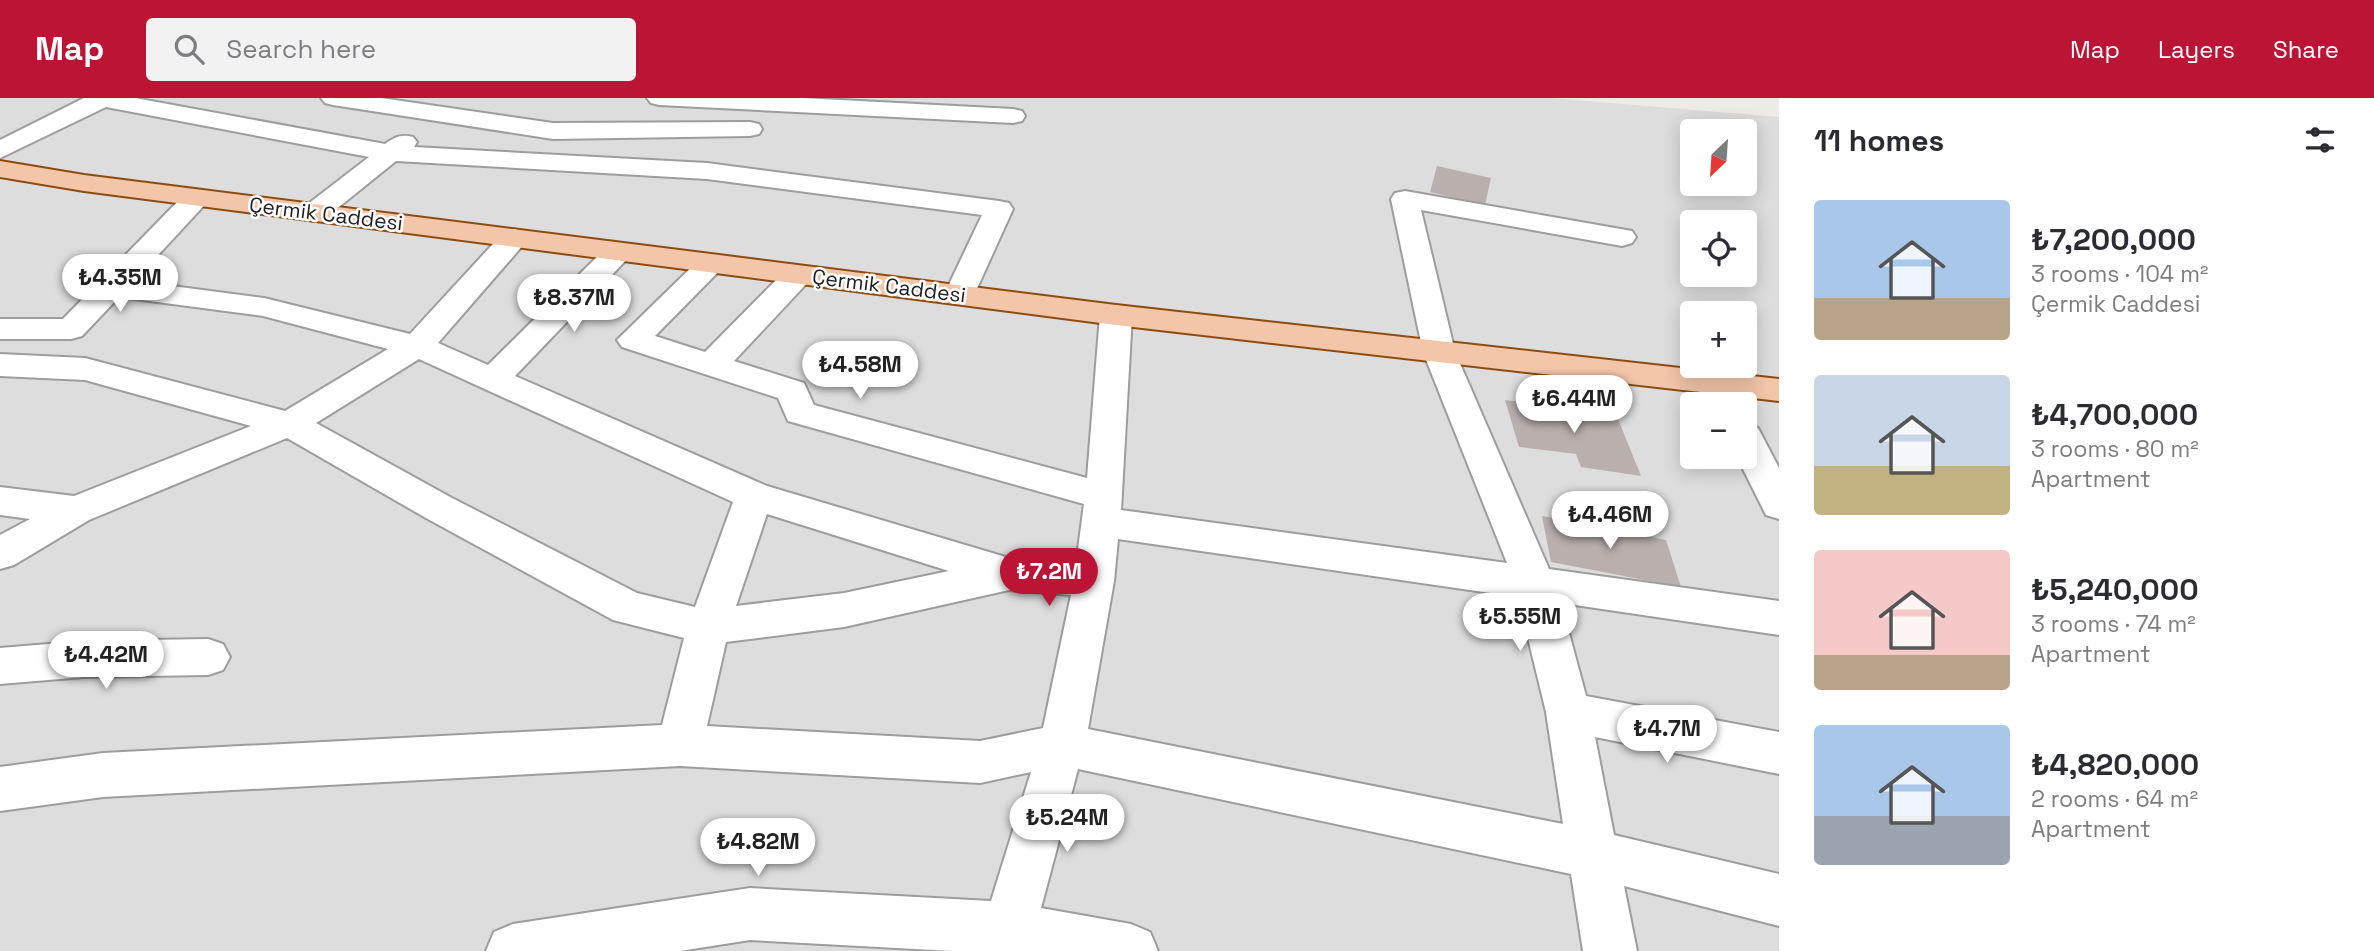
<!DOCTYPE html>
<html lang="en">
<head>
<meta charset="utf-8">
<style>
	body { margin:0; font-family:"Space Grotesk",sans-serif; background:#f2f2f3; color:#2b2b33; height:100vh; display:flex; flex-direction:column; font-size:26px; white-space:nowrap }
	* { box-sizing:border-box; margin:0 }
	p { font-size:23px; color:#7c7c81 }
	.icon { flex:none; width:38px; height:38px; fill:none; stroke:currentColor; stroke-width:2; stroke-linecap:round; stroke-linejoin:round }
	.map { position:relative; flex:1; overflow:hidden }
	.sheet { display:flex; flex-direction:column; background:#fff; width:595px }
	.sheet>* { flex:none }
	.needle { width:46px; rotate:205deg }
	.buttons { position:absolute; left:1680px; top:21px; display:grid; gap:14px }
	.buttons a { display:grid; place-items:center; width:77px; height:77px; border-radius:7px; background:#fff; box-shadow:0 4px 18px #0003; font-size:35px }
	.price { position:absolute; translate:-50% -60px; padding:0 16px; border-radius:24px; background:#fff; color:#222; font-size:23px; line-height:46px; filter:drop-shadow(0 2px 4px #0008) }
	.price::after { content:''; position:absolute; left:50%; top:42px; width:21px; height:16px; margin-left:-10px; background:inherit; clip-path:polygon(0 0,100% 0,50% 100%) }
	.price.current { background:#bc1434; color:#fff }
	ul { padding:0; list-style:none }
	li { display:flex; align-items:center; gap:21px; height:175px; padding:0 35px }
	li span { display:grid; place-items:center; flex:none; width:196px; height:140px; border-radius:7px; color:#555 }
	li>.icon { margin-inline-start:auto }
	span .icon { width:84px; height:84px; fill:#fffc; stroke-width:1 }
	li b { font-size:30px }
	h2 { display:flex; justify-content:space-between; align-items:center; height:84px; padding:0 35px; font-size:30px }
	header { display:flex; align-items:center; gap:42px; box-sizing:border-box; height:98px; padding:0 35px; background:#bc1434; color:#fff }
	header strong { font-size:33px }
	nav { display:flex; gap:38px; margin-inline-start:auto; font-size:24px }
	.search { width:490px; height:63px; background:#f2f2f3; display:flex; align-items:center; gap:18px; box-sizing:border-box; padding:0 24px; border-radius:7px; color:#7c7c81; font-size:26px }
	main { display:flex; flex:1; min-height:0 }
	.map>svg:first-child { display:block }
</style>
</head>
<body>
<header>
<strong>Map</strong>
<div class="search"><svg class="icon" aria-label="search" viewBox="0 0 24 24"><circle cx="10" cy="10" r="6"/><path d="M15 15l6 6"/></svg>Search here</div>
<nav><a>Map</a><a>Layers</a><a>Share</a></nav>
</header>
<main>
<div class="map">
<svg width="1779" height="853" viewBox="0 0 1779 853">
	<rect width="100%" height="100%" fill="#efebe7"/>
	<path fill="#dedddd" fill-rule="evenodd" d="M0,0H1551L1779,19V853H0ZM1692,33H1745V86H1692ZM1692,124H1745V177H1692ZM1692,215H1745V268H1692ZM1692,306H1745V359H1692Z"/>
	<path fill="#b9b0ad" d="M1437,68L1491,80L1485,107L1430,94Z
		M1505,302L1616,316L1641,378L1581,369L1576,356L1519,349Z
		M1542,418L1666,442L1681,489L1551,464Z"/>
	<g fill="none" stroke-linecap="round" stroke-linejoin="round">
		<defs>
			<path id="minor" d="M84,0H135L385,46C395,39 401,36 413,39L417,44L414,49L707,65L999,103L1009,105L1013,111L974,197L970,204L959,206L948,204L944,197L982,117L707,81L396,63L324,121L314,123L304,121L300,115L304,109L369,59L106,9L0,60V42Z
				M321,0H381L553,25L750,24L759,26L762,31L759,36L750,38L553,41L333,7L325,5Z
				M647,0H802L1013,11L1022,13L1025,18L1022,23L1013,25L659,7L651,5Z
				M197,92L207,94L211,100L134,183L264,200L410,236L504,134L514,131L524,134L528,140L524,146L438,245L488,267L608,148L618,145L628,148L633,154L628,160L515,278L767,388L1009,460L1076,466L1084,406L788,323L778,300L622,249L617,242L701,160L711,157L721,160L726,166L655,238L705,254L787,171L798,168L809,171L813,177L809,183L734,263L804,285L814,307L1087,380L1100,217L1105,210L1116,207L1127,210L1132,217L1121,412L1507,465L1423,254L1391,101L1395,95L1405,93L1632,133L1636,139L1632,145L1622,148L1421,112L1455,254L1549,471L1779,503V537L1561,505L1586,598L1779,634V676L1595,639L1614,737L1779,776V828L1624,788L1637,853H1583L1571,776L1078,671L1041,810L1131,826L1150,834L1158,853H952L750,842L680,853H486L494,834L513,826L750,790L991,803L1031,674L980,685L680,668L103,699L0,713V669L103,655L662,627L684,540L613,522L426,420L287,340L89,422L14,467L0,471V437L30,421L0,417V389L74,398L251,328L85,282L0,278V256L85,260L285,313L388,251L263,218L119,199L82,238L71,241H0V221H63L187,94ZM419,261L733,404L695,509L637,495L452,400L316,325ZM767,416L949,473L844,495L736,508ZM1118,441L1518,499L1546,614L1563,726L1088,631L1114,483ZM1009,492L1071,497L1043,630L980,643L707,628L726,544L844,529Z
				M1718,275L1730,278L1745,306V307L1711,306L1701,286L1706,278Z
				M1745,327L1758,330L1779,370V421L1766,417L1737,359H1745Z
				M208,541L223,546L230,559L223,572L208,577L84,579L0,586V550L84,543Z"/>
			<path id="major" d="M0,63L84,77L1116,207L1779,281V303L1116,227L84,93L0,79Z"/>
		</defs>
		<use href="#minor" stroke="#9d9d9d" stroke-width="4"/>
		<use href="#major" stroke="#8d4c0f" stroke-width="4"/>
		<use href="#minor" fill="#fff" fill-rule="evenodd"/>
		<use href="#major" fill="#f3c5a9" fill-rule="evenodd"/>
	</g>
	<g text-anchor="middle" stroke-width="5" stroke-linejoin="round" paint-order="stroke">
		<g font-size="21" fill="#202020" stroke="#fff">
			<text transform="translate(326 116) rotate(7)" y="7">Çermik Caddesi</text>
			<text transform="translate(889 188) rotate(7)" y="7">Çermik Caddesi</text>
		</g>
	</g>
</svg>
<div class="buttons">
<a><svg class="needle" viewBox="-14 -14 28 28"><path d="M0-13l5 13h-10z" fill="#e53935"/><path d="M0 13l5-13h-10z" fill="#7c7c81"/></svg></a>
<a><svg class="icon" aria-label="locate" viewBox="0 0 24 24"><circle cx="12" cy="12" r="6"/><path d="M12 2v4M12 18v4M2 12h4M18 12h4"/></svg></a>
<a>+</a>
<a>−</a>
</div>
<b class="price" style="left:120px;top:216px">₺4.35M</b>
<b class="price" style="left:574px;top:236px">₺8.37M</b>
<b class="price" style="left:860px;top:303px">₺4.58M</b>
<b class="price" style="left:1574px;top:337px">₺6.44M</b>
<b class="price" style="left:1610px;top:453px">₺4.46M</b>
<b class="price current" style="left:1049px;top:510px">₺7.2M</b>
<b class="price" style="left:1520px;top:555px">₺5.55M</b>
<b class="price" style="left:106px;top:593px">₺4.42M</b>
<b class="price" style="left:1667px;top:667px">₺4.7M</b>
<b class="price" style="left:1067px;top:756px">₺5.24M</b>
<b class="price" style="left:758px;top:780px">₺4.82M</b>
</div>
<section class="sheet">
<h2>11 homes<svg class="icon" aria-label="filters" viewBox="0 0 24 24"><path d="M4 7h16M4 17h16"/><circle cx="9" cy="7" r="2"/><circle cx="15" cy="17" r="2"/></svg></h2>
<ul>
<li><span style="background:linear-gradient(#a9c7e8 70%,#b9a48a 0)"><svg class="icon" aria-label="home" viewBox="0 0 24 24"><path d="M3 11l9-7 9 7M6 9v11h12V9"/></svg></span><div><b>₺7,200,000</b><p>3 rooms · 104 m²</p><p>Çermik Caddesi</p></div></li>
<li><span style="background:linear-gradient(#c9d6e8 65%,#c2b280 0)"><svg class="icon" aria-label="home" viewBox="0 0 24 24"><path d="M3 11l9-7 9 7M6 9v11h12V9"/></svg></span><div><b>₺4,700,000</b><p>3 rooms · 80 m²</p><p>Apartment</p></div></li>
<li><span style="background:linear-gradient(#f6c9c9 75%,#b9a48a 0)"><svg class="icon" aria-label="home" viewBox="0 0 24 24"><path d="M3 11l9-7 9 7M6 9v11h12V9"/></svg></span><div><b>₺5,240,000</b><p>3 rooms · 74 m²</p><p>Apartment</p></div></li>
<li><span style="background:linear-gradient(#a9c7e8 65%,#9aa5b1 0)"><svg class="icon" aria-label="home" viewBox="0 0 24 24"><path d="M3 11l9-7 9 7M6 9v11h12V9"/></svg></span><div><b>₺4,820,000</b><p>2 rooms · 64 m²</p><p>Apartment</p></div></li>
</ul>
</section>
</main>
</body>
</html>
